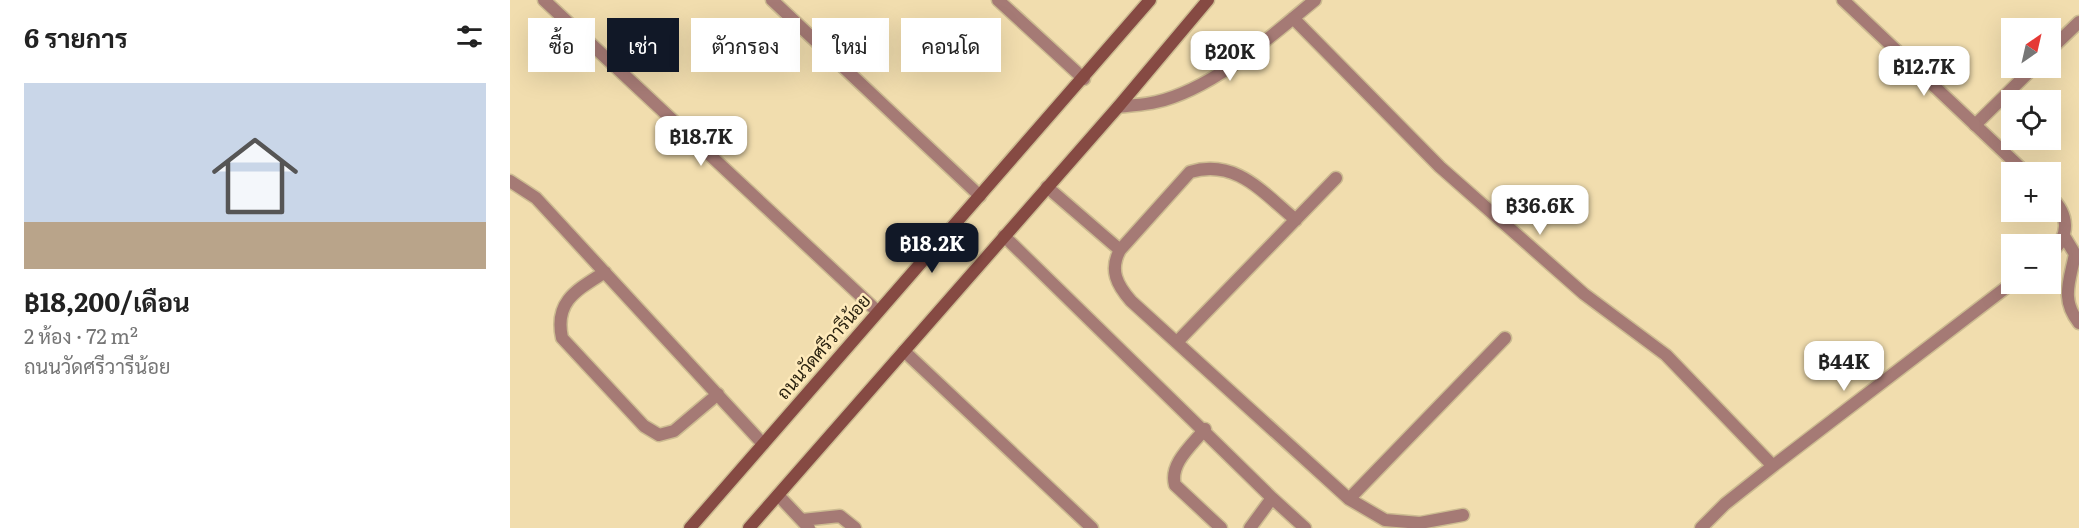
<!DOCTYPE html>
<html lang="th">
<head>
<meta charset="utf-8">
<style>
	body { margin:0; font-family:Literata,Sarabun,serif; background:#f6f6f6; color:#222; height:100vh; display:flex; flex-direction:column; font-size:22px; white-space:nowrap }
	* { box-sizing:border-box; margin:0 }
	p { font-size:20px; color:#767676 }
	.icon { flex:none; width:33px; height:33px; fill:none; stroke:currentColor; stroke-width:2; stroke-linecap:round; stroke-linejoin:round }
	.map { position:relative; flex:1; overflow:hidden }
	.side { display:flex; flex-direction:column; background:#fff; width:510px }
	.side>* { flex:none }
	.top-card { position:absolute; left:18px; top:18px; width:570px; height:54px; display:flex; gap:12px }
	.needle { width:39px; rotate:34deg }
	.fabs { position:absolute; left:1491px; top:18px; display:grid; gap:12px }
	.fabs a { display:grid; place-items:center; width:60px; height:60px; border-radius:0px; background:#fff; box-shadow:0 6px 24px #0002; font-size:30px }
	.price { position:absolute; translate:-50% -51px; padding:0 14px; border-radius:12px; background:#fff; color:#222; font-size:20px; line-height:39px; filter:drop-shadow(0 2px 3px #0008) }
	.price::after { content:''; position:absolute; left:50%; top:36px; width:18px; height:14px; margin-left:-9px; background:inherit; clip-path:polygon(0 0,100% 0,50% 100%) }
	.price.active { background:#111827; color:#fff }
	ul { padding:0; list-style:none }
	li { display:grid; align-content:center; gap:12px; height:318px; padding:0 24px }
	li span { display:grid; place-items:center; height:186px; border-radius:0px; color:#555 }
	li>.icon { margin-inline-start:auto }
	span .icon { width:108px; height:108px; fill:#fffc; stroke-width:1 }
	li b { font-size:26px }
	h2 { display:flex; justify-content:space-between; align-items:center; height:72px; padding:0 24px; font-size:26px }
	.chip { padding:0 21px; border-radius:0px; background:#fff; box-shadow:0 6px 24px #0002; font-size:21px; line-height:54px }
	.chip.active { background:#111827; color:#fff }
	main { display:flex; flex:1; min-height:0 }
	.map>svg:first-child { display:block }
</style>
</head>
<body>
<main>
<section class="side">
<h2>6 รายการ<svg class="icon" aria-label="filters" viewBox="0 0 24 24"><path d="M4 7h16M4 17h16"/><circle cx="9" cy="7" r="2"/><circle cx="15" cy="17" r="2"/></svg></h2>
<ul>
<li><span style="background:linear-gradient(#c9d6e8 75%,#b9a48a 0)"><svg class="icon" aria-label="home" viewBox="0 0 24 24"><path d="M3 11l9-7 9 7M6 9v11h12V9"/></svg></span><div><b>฿18,200/เดือน</b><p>2 ห้อง · 72 m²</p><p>ถนนวัดศรีวารีน้อย</p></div></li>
</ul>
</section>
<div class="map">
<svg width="1569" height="528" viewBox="0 0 1569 528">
	<rect width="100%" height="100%" fill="#f1ddae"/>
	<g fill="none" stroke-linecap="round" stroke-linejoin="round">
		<defs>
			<path id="lane" d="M1540,50L1569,22
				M1465,125L1523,68
				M0,181L26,198L253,444
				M537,187L610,250
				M786,220C753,193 726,158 680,172L610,250C599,270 607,285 621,301L839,499L875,520L910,523L953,515
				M494,236L762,498L740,528
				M95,272C67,290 44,301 52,338L134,426L149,435L164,431L208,394
				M667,342L826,178
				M394,351L582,528
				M695,429C682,445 659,464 665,485L711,528
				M268,495L299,528
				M762,498L795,528
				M839,499L995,338
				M292,520L330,516L345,528"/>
			<path id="street" d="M34,0L368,312
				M262,0L470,196
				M488,0L574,79
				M1333,0L1515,172
				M783,18L930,167L1074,294L1156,355L1263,466
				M608,107C621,105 634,105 646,102C703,89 760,37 805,0
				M1540,196C1559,214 1561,236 1540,253
				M1554,236L1565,254C1560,281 1550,299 1569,323
				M1191,528L1215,504L1263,466L1502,283"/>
			<path id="secondary" d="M180,528L640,0
				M239,528L608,107L698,0"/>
		</defs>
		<use href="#lane" stroke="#ccbb91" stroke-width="15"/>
		<use href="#street" stroke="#ccbb91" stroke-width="15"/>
		<use href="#secondary" stroke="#ccbb91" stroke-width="15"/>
		<use href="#lane" stroke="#a57a75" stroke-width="12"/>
		<use href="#street" stroke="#a57a75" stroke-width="12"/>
		<use href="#secondary" stroke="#864a43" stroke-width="12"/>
	</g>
	<g text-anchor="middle" stroke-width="5" stroke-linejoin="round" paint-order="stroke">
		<g font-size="18" fill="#261e0c" stroke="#feeabb">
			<text transform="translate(314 347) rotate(-49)" y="6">ถนนวัดศรีวารีน้อย</text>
		</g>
	</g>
</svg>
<div class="fabs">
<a><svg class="needle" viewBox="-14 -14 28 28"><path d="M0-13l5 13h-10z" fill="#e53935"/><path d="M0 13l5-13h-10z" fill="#767676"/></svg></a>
<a><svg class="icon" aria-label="locate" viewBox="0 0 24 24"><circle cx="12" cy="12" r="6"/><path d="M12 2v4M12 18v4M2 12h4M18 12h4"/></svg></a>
<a>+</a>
<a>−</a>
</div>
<b class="price" style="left:720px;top:82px">฿20K</b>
<b class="price" style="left:1414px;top:97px">฿12.7K</b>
<b class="price" style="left:191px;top:167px">฿18.7K</b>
<b class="price" style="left:1030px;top:236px">฿36.6K</b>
<b class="price active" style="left:422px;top:274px">฿18.2K</b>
<b class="price" style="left:1334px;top:392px">฿44K</b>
<div class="top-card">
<a class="chip">ซื้อ</a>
<a class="chip active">เช่า</a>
<a class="chip">ตัวกรอง</a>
<a class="chip">ใหม่</a>
<a class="chip">คอนโด</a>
</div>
</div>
</main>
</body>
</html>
